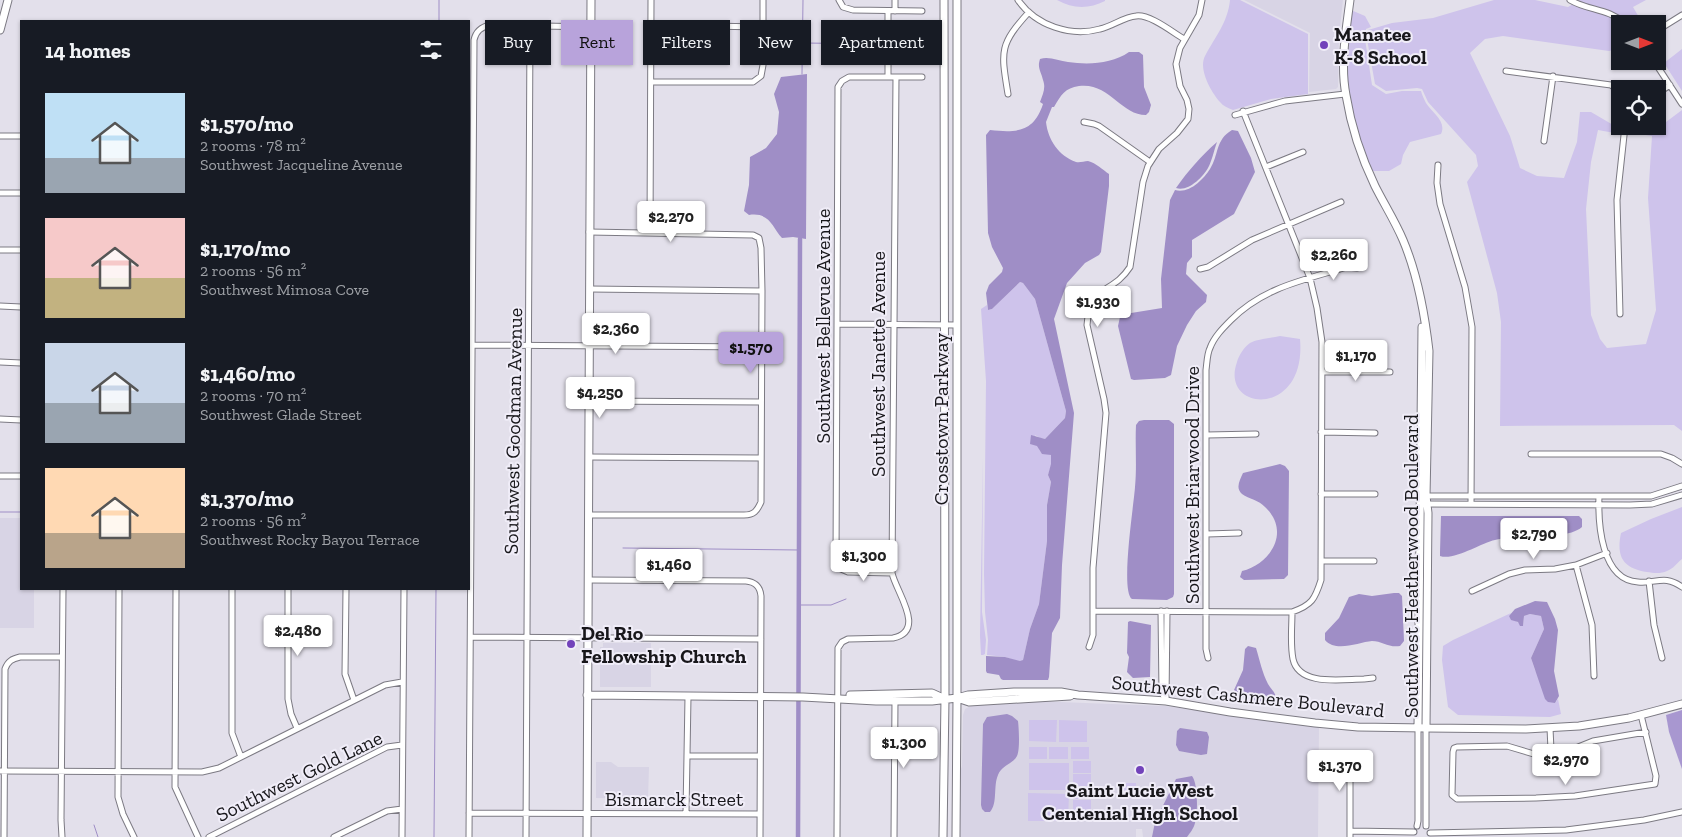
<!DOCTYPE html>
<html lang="en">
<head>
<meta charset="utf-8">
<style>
	body { margin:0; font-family:"Zilla Slab",serif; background:#242831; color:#f1f3f6; height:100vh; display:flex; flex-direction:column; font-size:19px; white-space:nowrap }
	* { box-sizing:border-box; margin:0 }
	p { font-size:16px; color:#9ea1a6 }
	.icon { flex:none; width:28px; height:28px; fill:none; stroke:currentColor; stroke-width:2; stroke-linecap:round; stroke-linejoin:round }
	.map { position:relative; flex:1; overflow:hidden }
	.sheet { position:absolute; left:20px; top:20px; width:450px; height:570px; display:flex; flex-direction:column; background:#171b24; border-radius:0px; box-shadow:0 1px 4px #0004 }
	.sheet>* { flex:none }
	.guide { position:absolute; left:485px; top:20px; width:475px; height:45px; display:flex; gap:10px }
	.needle { width:32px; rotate:90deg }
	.fabs { position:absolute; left:1611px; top:15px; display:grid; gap:10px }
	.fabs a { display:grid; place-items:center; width:55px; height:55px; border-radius:0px; background:#171b24; box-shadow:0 1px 4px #0004; font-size:25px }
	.price { position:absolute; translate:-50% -42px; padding:0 11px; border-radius:5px; background:#fff; color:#222; font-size:16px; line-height:32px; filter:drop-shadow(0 1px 2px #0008) }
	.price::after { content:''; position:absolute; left:50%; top:30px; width:15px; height:11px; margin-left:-8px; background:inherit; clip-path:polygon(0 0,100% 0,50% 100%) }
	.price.on { background:#b8a3db; color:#111 }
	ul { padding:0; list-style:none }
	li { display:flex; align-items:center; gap:15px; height:125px; padding:0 25px }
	li span { display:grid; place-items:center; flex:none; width:140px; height:100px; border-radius:0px; color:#555 }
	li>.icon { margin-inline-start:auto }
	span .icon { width:60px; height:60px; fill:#fffc; stroke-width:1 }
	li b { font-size:21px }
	h2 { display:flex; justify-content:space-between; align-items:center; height:60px; padding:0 25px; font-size:21px }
	.pill { padding:0 18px; border-radius:0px; background:#171b24; box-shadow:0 1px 4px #0004; font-size:18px; line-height:45px }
	.pill.on { background:#b8a3db; color:#111 }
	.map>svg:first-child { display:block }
</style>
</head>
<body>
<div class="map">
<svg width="1682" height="837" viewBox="0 0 1682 837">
	<rect width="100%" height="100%" fill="#e3e0eb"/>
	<path fill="#d8d4e5" d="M1244,0H1343L1339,36L1338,87L1336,89L1309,92L1310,33Z
		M0,518H21V589H34V628H0Z
		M603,643H651V687H600V647H603Z
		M1033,701L1165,706L1272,721L1319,726L1318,837H1143L1142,829H1136V837H958L959,774L962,766L963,715L965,709L971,706Z
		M596,762H611L618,767H649L648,799L596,798Z"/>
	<path fill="#cec3eb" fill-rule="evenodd" d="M1057,0H1105V1C1089,9 1073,9 1057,0Z
		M1230,0H1240L1308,34V94L1271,99L1233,110C1228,108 1223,106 1220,102C1211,92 1198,69 1205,56C1215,37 1228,22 1230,0Z
		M1494,0H1535L1568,7L1580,0H1646L1633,7L1643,24H1620V48L1609,51L1503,36L1485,39L1470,53L1510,136L1520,168L1537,176L1564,178L1577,142L1580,112H1591L1620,129L1629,127L1654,131L1682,110V431L1674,425L1500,426L1501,322L1497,293L1467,182L1478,166L1476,155L1428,102L1422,89L1417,88L1386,91L1375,84L1367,39L1368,30L1392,23L1433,18ZM1598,130L1620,134L1627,132L1652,136L1648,198L1656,310L1646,344L1607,348L1600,339L1591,315L1586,209L1591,162Z
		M1351,10L1365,16L1371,27L1366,29L1365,39L1372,85L1386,94L1402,91H1421C1422,95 1424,99 1426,103C1432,113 1447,121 1441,134L1410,142L1403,155L1401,164L1389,171H1371C1358,137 1346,102 1346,65C1346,47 1349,28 1351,10Z
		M1682,49V91L1664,63Z
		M1020,282L1023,283L1035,299L1066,411L1065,418L1045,439L1040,438L1035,435L1040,451L1051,455V466L1048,475L1051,482L1047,505V541L1039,604L1030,629L1023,660L1020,662L1005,657L987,655L988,640L985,612L984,574L986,381L981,309L987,305L988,310L992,309Z
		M1280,336L1300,339C1307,419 1219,412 1237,362C1239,355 1244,347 1250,343C1257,339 1271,338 1280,336Z
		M983,457L982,612L986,640L985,654L983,655H981L980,636Z
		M1682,507V559C1677,563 1673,569 1667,571C1661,574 1653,573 1647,572C1623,568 1616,557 1621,533L1651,519Z
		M1511,613L1509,616L1523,626L1524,616L1530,614L1541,616L1544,629L1531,658L1535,670L1555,703L1558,699L1561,714L1550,717L1458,715L1448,707L1442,660L1443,646L1453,640Z
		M1029,720H1057L1056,742L1029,741Z
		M1059,720L1087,721V742H1059Z
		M1029,747H1047V759H1029Z
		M1049,747H1068V759H1049Z
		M1071,747H1089V759H1071Z
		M1073,761H1091V773H1073Z
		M1029,763H1069V790H1029Z
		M1073,774H1091V786H1073Z
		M1118,783H1136L1135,799L1118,797Z
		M1073,787H1091V799H1073Z
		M1028,793L1069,794L1068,821H1028Z
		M1073,800H1091V812H1073Z"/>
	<path fill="#a897d0" d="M1682,710V769L1669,732L1666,715Z"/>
	<path fill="#9f8ec6" d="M1129,52H1139L1143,55L1144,87L1151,105L1149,112L1146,115C1121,115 1109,82 1079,86C1065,88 1061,95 1054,107H1052L1046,122C1048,140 1059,156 1076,162C1080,163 1084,161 1088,161C1096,163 1103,170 1109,174V186L1101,252L1099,255L1085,263L1067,283L1054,319L1074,413L1062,565L1060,618L1052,633L1049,677L1048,680H1003L1001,679L999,675L987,673L986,671V656L1005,657L1020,661L1023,660L1030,629L1039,604L1047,541V505L1051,482L1048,475L1051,464V455L1042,454L1037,446L1030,444L1031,435L1045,439L1065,418L1066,411L1035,299L1023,283L1020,282L992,309L988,310L986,293L989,285L1002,272L1003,268L992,247L988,233L986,135L990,130C1017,133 1034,132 1043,104L1040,102C1043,94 1046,88 1043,80C1041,71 1037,68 1040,59C1049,56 1059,61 1068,62C1088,65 1112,64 1129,52Z
		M807,74L806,239L793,237L782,238C772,227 770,212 749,215L744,211L749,185L750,157L766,148L777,134L779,112L774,94L781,77Z
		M1232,130L1238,131L1251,158L1255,172L1234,214L1192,240V257L1187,263L1186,274L1207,295L1206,302L1196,311L1187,325L1177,346L1171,375L1165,378L1134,380L1131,379L1118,326L1120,317L1125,314L1162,308L1161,279L1170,200L1175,190C1189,194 1203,180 1210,169C1219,155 1215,140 1232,130Z
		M1217,142C1214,150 1212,161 1208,168C1202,178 1188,192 1176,188C1188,171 1201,156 1217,142Z
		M1144,420H1169L1174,424V594L1173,597L1167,600L1132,599C1120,591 1134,504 1135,487C1137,466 1135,446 1136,425L1139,421Z
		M1280,464L1285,466L1289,471L1288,575L1284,579L1244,580L1240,577L1242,571C1271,564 1291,531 1265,507C1259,500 1249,499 1242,494C1235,488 1240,480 1243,473Z
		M1441,516H1579L1582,519V527C1566,541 1517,534 1495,540C1481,543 1454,561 1440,556V552Z
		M1394,593H1399L1402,596L1404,641L1400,646C1389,648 1382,641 1372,641C1359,642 1336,653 1325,640V633L1339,618L1349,597L1359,594L1372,596Z
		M1535,601L1547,602L1555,619L1558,630L1554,671L1559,696L1555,703L1548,702L1545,699L1531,658L1544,629L1541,616L1530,614L1524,616L1523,626H1520L1518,622L1511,620L1509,616L1515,609Z
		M1130,621L1151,625L1150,677L1133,678L1127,672L1129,657L1127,653L1128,622Z
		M1248,646L1256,648C1260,661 1262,672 1268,684C1272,691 1277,693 1276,702C1264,703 1241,700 1234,690L1243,670L1245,649Z
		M1007,714L1012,716L1018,721C1019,729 1020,750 1017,756C1013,764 1002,765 998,775C993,786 998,803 990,812H985L982,809L981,805L983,724L987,717Z
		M1180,728L1207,732L1209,737L1207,754L1201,755L1179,751L1176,745L1177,731Z
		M1192,776C1198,783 1198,814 1195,823C1194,828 1190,833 1187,837H1152L1155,822L1176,779Z"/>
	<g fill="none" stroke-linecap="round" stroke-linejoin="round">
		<path stroke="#9f8ec6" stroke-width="1" d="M439,21V0
			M803,43L881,44
			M802,74L803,0
			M0,512H21
			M623,548L799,550
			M799,605H831L846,599
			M94,825L98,837
			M434,837L436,589"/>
		<path stroke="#9f8ec6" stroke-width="4.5" d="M798,837L800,239"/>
		<defs>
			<path id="street" d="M839,0L843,7L853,10L922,11
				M1018,0C1036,26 1071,37 1100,29C1113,26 1124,17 1136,16C1150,14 1172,32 1184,39
				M1570,0C1589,11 1608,8 1626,24
				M895,11V0
				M651,25L763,27
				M1658,30L1682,15
				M1654,61L1682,104
				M1506,71L1611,85L1620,92
				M888,77V11
				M651,82H753L761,76L763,65V0
				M1658,93L1670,85
				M1008,94C1001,51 999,45 1029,12
				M1235,115L1285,101L1345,94
				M1084,122L1094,124L1099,126L1150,162
				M0,136H21
				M1544,141L1553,76
				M1438,165L1437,183L1440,204L1465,287L1472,327L1471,504
				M1266,167L1303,152
				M0,193H21
				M650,232L651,0
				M0,250H21
				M1200,269L1208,267L1252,240L1341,202
				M590,289L762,291
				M0,306L21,307
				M1620,314L1617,200L1625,126
				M838,324L957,325
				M471,345L761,347
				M0,362L21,363
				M1322,372H1390
				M589,401L761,402
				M0,419L21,420
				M1321,432L1375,433
				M1207,435L1256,434
				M1531,454H1661L1672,458L1682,464
				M590,457L761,458
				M0,476H21
				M1321,494H1375
				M1424,496H1651L1682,486
				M1599,496C1598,523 1601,580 1638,582C1656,584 1664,574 1682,587
				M1424,504L1630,505L1652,504L1682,495
				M589,515H744C754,515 757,511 761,502L762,291L761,248L759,238L753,235L589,232
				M1207,534L1239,533
				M1322,561H1374
				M1576,565L1592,625L1594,676
				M892,573L848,572L841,569L836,563L838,87L842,81L849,77H922
				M588,580L746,581C755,582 760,586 761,596L760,837
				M1649,581L1654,625L1662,658
				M119,589L118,797L123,814L134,837
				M176,589L175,787L198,837
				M232,589V733L241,757
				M288,589V699L291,714L297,728
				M346,589L345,674L354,700
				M1472,591L1509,574L1525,570L1555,569L1576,565L1607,553
				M1093,611L1292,612C1312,605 1315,599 1321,580L1322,342L1317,308L1310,278L1243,111
				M1161,611L1162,693L1166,701
				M1292,612C1292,627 1290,644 1293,659C1299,687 1343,679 1364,679L1373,678
				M471,637L761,639
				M1089,647L1093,635V568L1106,413L1104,399L1087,325C1090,283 1112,295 1130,267L1143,182L1148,166L1159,149L1177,133L1188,119L1189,109L1187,100L1180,86L1176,64L1180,48L1199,15L1202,0
				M1208,658L1206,649V370C1207,363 1207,354 1210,348C1214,337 1223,328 1231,320C1264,287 1304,280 1347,267L1357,268
				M1166,701L1167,611
				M1426,728V826
				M1550,728L1551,750
				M1544 757a7 7 0 1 1 14 0a7 7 0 1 1-14 0Z
				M1558,755L1593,741L1646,732
				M687,756H760
				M1544,757L1507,746L1457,747L1454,748L1453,752L1452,795L1457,799L1536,798L1575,796L1655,784L1656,776L1641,715
				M0,771L202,772L219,768L385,685L402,682
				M469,813L760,814
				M686,813L688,697
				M1417,826L1418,821V728
				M1350,831L1414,832
				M1430,833L1566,830L1644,820L1682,812
				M4,837L5,669C8,661 12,659 20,657H62
				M62,837L61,820L63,589
				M209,837L387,747L402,745
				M334,837L387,811L402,809
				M402,837L404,589
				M469,837L474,40C476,31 481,27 490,25L591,27
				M526,837L530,26
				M837,837L838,648L842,642L848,639L893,638C927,631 896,592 892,573L896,77
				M894,837L895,700
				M1350,837V769L1352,762L1356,759"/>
			<path id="secondary" d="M1350,0C1346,31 1340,64 1346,95C1351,126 1361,157 1375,186C1384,204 1395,221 1403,240C1417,273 1425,316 1429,351L1426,496L1428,513L1426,728
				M0,30L8,0
				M587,695L803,697L876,701H932L957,698L968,695L1014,692H1061L1078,695L1166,701L1230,712L1315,723L1358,727L1426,728L1526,729L1579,726L1629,718L1682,704
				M850,695L932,693L943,698
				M957,698L969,702L1070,696
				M1418,728L1422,327
				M587,837L591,0
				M943,837L945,698L944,0
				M956,837L957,698V0"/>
		</defs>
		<use href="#street" stroke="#7c7a83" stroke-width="7"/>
		<use href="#secondary" stroke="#7c7a83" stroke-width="9"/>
		<use href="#street" stroke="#fff" stroke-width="5"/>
		<use href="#secondary" stroke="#fff" stroke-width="7"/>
	</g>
	<g fill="#7242ba" stroke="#f0edf8" stroke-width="2">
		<circle cx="1324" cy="45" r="5"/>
		<circle cx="571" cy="644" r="5"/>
		<circle cx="1140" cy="770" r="5"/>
	</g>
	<g text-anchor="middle" stroke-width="4" stroke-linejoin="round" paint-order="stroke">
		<g font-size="20" font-weight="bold" fill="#18171b" stroke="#f0edf8" text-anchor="start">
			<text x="1334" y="41">Manatee<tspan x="1334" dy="23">K-8 School</tspan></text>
			<text x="581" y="640">Del Rio<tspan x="581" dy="23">Fellowship Church</tspan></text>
			<text x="1140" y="797" text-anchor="middle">Saint Lucie West<tspan x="1140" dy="23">Centenial High School</tspan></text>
		</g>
		<g font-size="20" fill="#18171b" stroke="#f0edf8">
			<text transform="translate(823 326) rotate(-90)" y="7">Southwest Bellevue Avenue</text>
			<text transform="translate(878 364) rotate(-90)" y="7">Southwest Janette Avenue</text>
			<text transform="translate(941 419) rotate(-90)" y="7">Crosstown Parkway</text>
			<text transform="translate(513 431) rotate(-89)" y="7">Southwest Goodman Avenue</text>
			<text transform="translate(1192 485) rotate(-90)" y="7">Southwest Briarwood Drive</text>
			<text transform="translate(1411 566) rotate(-90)" y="7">Southwest Heatherwood Boulevard</text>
			<text transform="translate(1248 696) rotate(6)" y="7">Southwest Cashmere Boulevard</text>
			<text transform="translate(299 776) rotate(-26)" y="7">Southwest Gold Lane</text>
			<text x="674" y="806">Bismarck Street</text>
		</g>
	</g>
</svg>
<div class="fabs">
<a><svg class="needle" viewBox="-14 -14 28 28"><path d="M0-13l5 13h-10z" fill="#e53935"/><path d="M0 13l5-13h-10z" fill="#9ea1a6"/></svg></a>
<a><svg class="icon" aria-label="locate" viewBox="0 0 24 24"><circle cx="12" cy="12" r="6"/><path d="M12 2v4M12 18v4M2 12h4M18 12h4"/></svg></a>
</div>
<b class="price" style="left:671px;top:243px">$2,270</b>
<b class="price" style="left:1334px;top:281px">$2,260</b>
<b class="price" style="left:1098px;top:328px">$1,930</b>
<b class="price" style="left:616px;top:355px">$2,360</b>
<b class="price on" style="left:751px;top:374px">$1,570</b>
<b class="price" style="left:1356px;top:382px">$1,170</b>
<b class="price" style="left:600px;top:419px">$4,250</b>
<b class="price" style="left:1534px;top:560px">$2,790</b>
<b class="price" style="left:864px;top:582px">$1,300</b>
<b class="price" style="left:669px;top:591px">$1,460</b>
<b class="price" style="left:298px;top:657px">$2,480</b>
<b class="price" style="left:904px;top:769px">$1,300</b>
<b class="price" style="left:1566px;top:786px">$2,970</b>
<b class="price" style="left:1340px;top:792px">$1,370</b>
<div class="guide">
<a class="pill">Buy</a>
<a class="pill on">Rent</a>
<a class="pill">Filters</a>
<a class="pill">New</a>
<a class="pill">Apartment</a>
</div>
<section class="sheet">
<h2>14 homes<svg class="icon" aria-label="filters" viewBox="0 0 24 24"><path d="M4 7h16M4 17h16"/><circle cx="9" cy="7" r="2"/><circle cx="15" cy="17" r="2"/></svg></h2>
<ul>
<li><span style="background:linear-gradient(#bfe0f5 65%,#9aa5b1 0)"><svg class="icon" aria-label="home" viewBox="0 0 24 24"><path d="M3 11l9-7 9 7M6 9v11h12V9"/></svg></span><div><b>$1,570/mo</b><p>2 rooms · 78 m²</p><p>Southwest Jacqueline Avenue</p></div></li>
<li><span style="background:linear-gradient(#f6c9c9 60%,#c2b280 0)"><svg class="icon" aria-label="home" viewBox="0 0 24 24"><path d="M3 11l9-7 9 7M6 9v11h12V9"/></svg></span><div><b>$1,170/mo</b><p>2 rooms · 56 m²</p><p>Southwest Mimosa Cove</p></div></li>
<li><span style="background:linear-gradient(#c9d6e8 60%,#9aa5b1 0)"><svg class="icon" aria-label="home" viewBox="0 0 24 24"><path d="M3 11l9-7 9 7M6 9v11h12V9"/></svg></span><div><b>$1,460/mo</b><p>2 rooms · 70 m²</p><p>Southwest Glade Street</p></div></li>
<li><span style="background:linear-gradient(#ffd9b3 65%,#b9a48a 0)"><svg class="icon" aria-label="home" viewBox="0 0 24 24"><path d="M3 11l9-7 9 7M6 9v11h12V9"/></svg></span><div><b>$1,370/mo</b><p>2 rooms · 56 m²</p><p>Southwest Rocky Bayou Terrace</p></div></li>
</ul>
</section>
</div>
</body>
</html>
